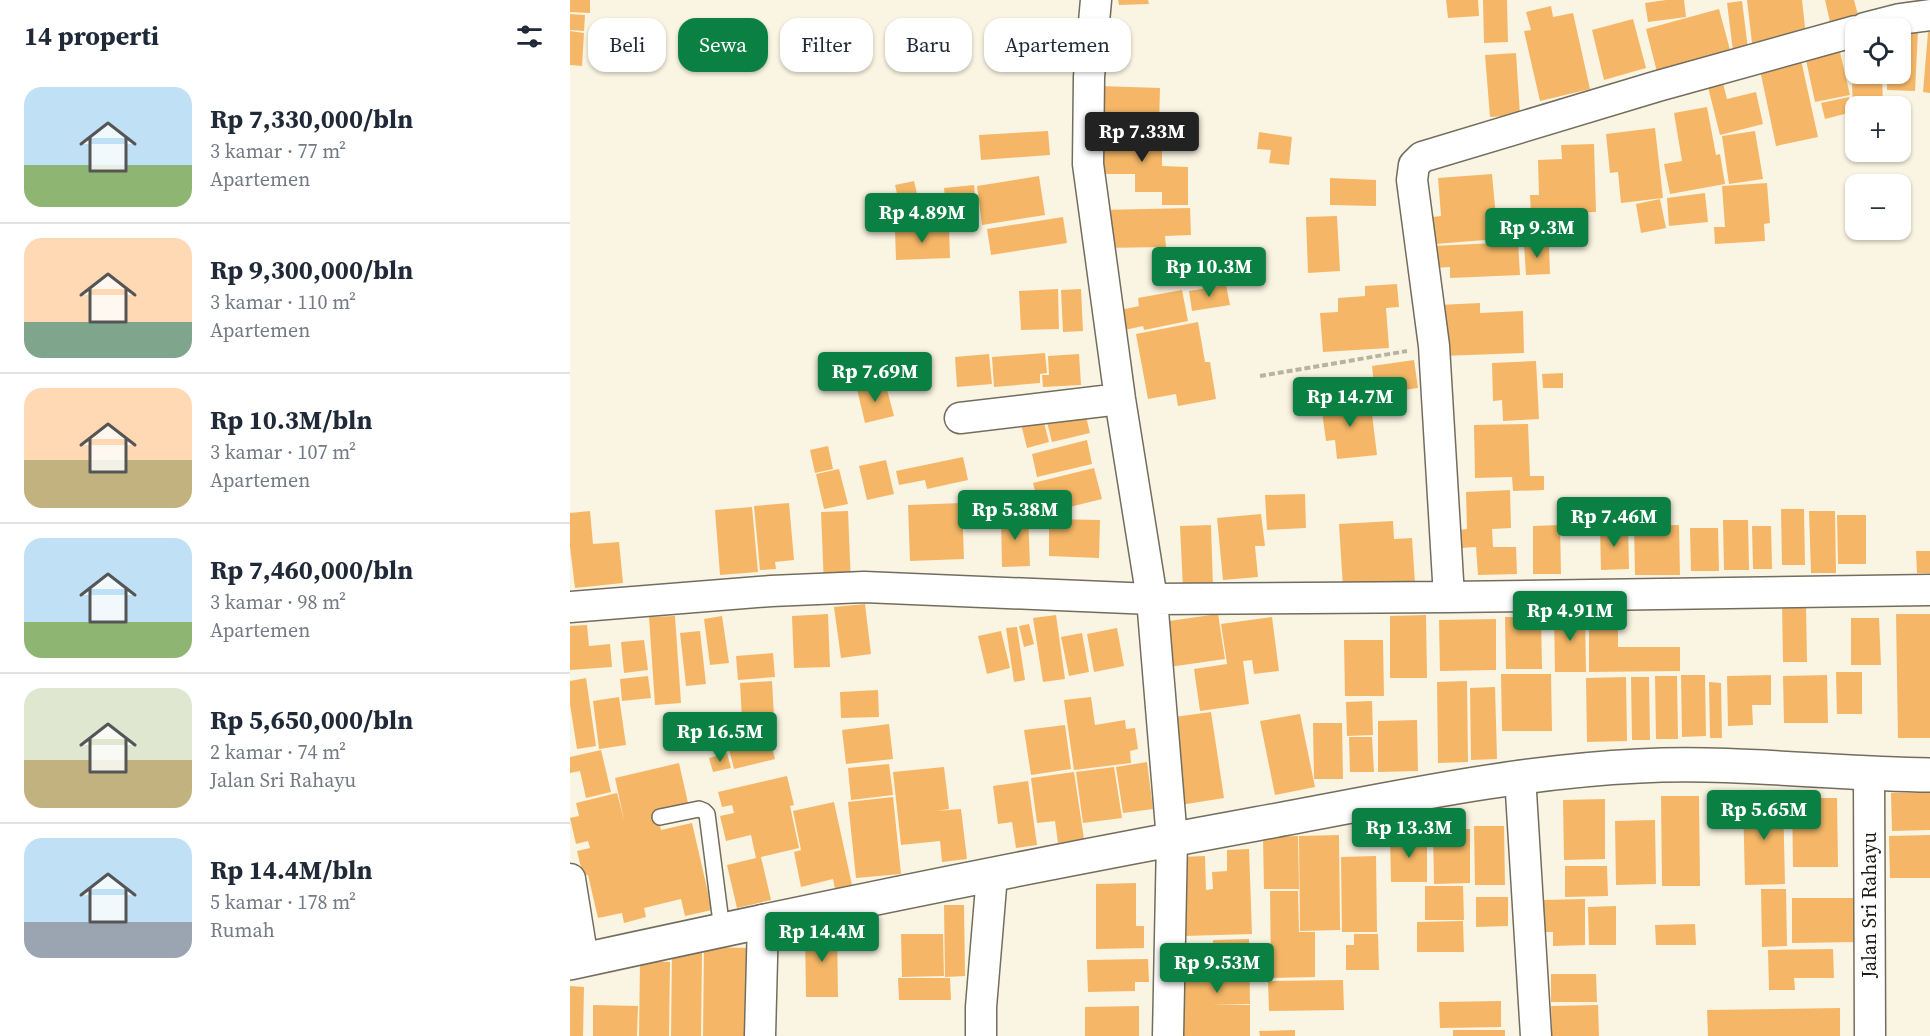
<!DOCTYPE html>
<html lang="id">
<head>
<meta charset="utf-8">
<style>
	body { margin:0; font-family:"Source Serif 4",serif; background:#f2f2f3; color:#1f2937; height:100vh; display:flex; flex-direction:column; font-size:22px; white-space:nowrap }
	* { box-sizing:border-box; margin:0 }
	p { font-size:20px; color:#747a83 }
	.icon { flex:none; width:33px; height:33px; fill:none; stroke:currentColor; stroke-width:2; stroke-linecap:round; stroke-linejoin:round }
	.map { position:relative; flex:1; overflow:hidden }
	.sheet { display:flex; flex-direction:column; background:#fff; width:570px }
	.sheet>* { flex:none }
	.hud { position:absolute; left:18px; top:18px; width:570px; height:54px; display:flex; gap:12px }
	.tools { position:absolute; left:1275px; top:18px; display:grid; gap:12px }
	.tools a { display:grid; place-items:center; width:66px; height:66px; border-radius:12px; background:#fff; box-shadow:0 2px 4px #0004; font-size:30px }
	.price { position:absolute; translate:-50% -51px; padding:0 14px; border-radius:6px; background:#0b8043; color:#fff; font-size:20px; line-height:39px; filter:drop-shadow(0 2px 3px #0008) }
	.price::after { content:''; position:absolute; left:50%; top:36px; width:18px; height:14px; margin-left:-9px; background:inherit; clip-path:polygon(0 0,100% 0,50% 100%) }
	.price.on { background:#222; color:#fff }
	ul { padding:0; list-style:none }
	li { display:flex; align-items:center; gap:18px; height:150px; padding:0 24px }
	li+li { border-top:2px solid #e0e1e3 }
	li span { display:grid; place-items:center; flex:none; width:168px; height:120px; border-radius:18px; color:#555 }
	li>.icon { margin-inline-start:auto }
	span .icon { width:72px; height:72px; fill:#fffc; stroke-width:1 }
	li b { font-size:26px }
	h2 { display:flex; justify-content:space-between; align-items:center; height:72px; padding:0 24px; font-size:26px }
	.chip { padding:0 21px; border-radius:18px; background:#fff; box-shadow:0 2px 4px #0004; font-size:21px; line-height:54px }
	.chip.on { background:#0b8043; color:#fff }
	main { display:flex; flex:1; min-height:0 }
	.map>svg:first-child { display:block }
</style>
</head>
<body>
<main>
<section class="sheet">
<h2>14 properti<svg class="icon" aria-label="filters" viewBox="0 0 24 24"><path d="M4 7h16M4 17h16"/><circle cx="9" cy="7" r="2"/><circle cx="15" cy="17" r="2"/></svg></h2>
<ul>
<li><span style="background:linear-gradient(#bfe0f5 65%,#8fb573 0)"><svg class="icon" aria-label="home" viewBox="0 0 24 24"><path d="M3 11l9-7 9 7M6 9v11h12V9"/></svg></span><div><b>Rp 7,330,000/bln</b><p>3 kamar · 77 m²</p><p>Apartemen</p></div></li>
<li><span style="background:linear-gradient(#ffd9b3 70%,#7fa58c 0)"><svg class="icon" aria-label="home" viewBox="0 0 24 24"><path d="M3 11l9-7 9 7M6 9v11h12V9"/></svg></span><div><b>Rp 9,300,000/bln</b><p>3 kamar · 110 m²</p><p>Apartemen</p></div></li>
<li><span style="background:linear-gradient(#ffd9b3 60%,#c2b280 0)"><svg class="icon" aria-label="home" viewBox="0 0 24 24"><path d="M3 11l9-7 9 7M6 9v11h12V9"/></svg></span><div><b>Rp 10.3M/bln</b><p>3 kamar · 107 m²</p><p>Apartemen</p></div></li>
<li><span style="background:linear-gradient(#bfe0f5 70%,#8fb573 0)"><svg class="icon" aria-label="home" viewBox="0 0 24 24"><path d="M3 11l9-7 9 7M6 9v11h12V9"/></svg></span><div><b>Rp 7,460,000/bln</b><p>3 kamar · 98 m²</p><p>Apartemen</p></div></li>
<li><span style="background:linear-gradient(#dfe7d0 60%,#c2b280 0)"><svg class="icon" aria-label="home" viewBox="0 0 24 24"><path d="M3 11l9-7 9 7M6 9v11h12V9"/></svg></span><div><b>Rp 5,650,000/bln</b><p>2 kamar · 74 m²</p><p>Jalan Sri Rahayu</p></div></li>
<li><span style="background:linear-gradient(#bfe0f5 70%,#9aa5b1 0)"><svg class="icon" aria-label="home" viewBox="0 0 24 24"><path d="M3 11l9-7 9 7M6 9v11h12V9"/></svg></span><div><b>Rp 14.4M/bln</b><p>5 kamar · 178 m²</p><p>Rumah</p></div></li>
</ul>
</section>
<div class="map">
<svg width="1360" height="1036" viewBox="0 0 1360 1036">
	<rect width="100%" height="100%" fill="#faf4e2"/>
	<path fill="#f5b767" d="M0,0H20V13L0,12Z
		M548,0H578L579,4L549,5Z
		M876,0H908L909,16L878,18Z
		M913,0H937L938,42L914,43Z
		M1096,0H1114L1116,17L1078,22L1075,3Z
		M1177,0H1232L1236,36L1182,43Z
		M1255,0H1284L1288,15L1260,22Z
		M1172,1L1178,49L1163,51L1157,3Z
		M981,6L983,17L1003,13L1020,89L970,101L954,31L961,30L956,12Z
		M1149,9L1162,57L1087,72L1076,29Z
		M0,14L15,15L14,31L0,30Z
		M1063,19L1076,68L1034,80L1022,30Z
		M1330,30L1348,31L1345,91L1317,90V74H1330Z
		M0,31L14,33L12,66L0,65Z
		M1358,32H1360V93L1353,92Z
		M1286,39V74H1312L1313,106H1286V118H1283L1281,40Z
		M1270,52L1280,95L1245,102L1236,60Z
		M946,53L950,115L920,117L915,55Z
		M1231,60L1248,137L1206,146L1190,70Z
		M1153,83L1157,99L1186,92L1193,124L1150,135L1138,87Z
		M530,86L590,88L589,126L529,125Z
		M1279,97L1282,112L1255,119L1251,103Z
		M1137,107L1146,155L1150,154L1155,184L1100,194L1094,164L1112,161L1104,113Z
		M1085,128L1093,198L1051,203L1048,172L1040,173L1036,134Z
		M527,130H592V166L618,167V205H592V192H565V174H528Z
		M478,131L480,155L411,160L409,135Z
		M1185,131L1193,179L1159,184L1152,136Z
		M689,132L722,137L719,165L699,163L701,150L687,149Z
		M1024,144L1026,212L994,213L995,216L961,217L960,195H969L968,160L992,159L991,145Z
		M922,174L928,239L865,244L862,217L871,216L868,178Z
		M469,176L475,215L412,225L407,186Z
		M760,178L806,180V206L760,205Z
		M344,181L350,206L331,211L325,185Z
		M1197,183L1200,223L1194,224L1195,241L1145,244L1144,227H1155L1152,186Z
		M404,185L407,215L377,218L374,188Z
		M1135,193L1138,222L1099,226L1097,198Z
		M1090,199L1096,228L1071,233L1066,204Z
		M620,208L621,235L595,236L596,247L532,248L531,210Z
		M767,216L770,271L738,273L736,217Z
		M493,217L497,243L421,255L417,229Z
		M379,227L380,258L326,260L325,229Z
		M948,242L950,275L880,278V267L864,268L863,246Z
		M954,244H979L980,274L956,275Z
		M827,284L829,307L816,308L819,348L753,352L750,313L768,312V298L795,296V286Z
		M656,285L660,305L622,311L619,291Z
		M488,289L489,329L451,330L449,291Z
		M511,289L513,331L493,332L491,290Z
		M612,290L618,321L574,330L573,326L550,331L546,311L569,306L568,298Z
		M910,303V313L953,311L954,353L871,356L869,305Z
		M628,322L635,362H640L646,399L608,406L606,394L578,399L566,334Z
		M475,353L477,373L470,374V383L424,387L422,357Z
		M419,354L422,384L387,387L385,357Z
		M509,354L511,385L473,387L472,375H479L478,356Z
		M844,360L848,388L805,394L802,366Z
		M966,361L969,419L933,421L932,400L923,401L922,363Z
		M993,373V388H973L972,374Z
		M315,382L324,416L295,423L287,389Z
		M800,398L807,455L767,459L765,440L756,441L751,404Z
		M471,411L479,442L457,448L449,416Z
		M515,413L520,433L482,442L477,422Z
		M958,424L960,476H974V490L943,491L942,477L905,478L904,425Z
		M517,440L522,464L467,477L462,454Z
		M258,446L263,469L245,473L240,450Z
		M393,457L398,480L357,489L355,480L329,485L326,471Z
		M316,460L324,494L297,500L289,466Z
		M524,468L532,499L471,514L463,483Z
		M269,469L278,504L254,509L246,474Z
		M940,490L941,528L922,529L923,547H946L947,574L908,575L906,547L890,548L889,530L897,529L896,492Z
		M735,494L736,528L697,530L695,495Z
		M219,503L224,560L205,562L206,569L190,570L184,506Z
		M392,503L394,559L340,561L338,505Z
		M182,507L188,572L150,575L145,510Z
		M1211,509H1234L1235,565H1212Z
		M20,511L23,544L49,542L53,583L5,588L0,547V513Z
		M278,511L281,585L254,586L251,512Z
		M1239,511H1265L1266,573H1241Z
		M458,514L460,566L432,567L431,515Z
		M691,514L695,546H685L688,577L653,580L647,518Z
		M1267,515H1296V564H1268Z
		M479,519L530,520L529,558L479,556Z
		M1153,520H1178L1179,570H1154Z
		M823,521L824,539L842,538L845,583L773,588L769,524Z
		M641,525L643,588L613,589L610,526Z
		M990,525L991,574H963V526Z
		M1109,525L1110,575H1065L1064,526Z
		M1058,526L1059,569L1031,570L1030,527Z
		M1182,526H1201L1202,569H1183Z
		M1120,528H1148L1149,571H1121Z
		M1346,551H1360V573H1347Z
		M295,604L301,654L271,658L264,607Z
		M1212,605H1236L1237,662H1213Z
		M984,613H1015L1016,672H985Z
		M258,614L260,667L224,668L222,616Z
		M648,614L655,659L592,668L585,623Z
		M1326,614H1360V738H1328Z
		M486,615L495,679L473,682L463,618Z
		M856,615L857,678H820V616Z
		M105,616L111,703L85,705L79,617Z
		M152,616L159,663L140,665L134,619Z
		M702,617L709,671L684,674L682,660L673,661L679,704L630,711L624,669L657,664L651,624Z
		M935,617H971L972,669H936Z
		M1019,618H1048V647H1110V671L1019,672Z
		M1281,618H1309L1311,665H1281Z
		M926,619V670L870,671L869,620Z
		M459,624L464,644L454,647L449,626Z
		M17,625L19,646L40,644L42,667L0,670V626Z
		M447,627L455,680L444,682L436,628Z
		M547,628L554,666L524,672L517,634Z
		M130,631L136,684L116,686L110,633Z
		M431,631L440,668L417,674L408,636Z
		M512,633L519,672L499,676L491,637Z
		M74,640L78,670L54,673L51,642Z
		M774,640H813L814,696H775Z
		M203,653L205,677L168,680L166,656Z
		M1266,672H1292V714H1267Z
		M931,674H981L982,731H932Z
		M1111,675H1135L1136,736L1112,737Z
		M1201,675V705H1182L1183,725L1158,726L1157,676Z
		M1257,675L1258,723H1214L1213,676Z
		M78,676L81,698L52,701L50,679Z
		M1085,676H1107L1108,739H1086Z
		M1056,677L1057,741L1017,742L1016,678Z
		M1061,677H1079L1080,740H1062Z
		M16,678L26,746L7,749L0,704V681Z
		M202,681L204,716L172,719L170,683Z
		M897,681L898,762L868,763L867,682Z
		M1139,682L1151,683L1152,738H1140Z
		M925,687L927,759L901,760L900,688Z
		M308,690L309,717L271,718L270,692Z
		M49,697L56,745L29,749L23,701Z
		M521,697L525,725L555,720L556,729L565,728L568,749L560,751L561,763L504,770L494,700Z
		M802,701L803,735L777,736L776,702Z
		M641,712L654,798L610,805L597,718Z
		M730,714L745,787L705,795L690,721Z
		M847,720L848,771L808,772V721Z
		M743,723H772L773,779H744Z
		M319,724L323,759L276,764L272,730Z
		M495,725L501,769L461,775L454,730Z
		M199,735L205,759L164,769L158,745Z
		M779,737H802L804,772H780Z
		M31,750L41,792L16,798L10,771L0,773V757Z
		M157,753L161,768L143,772L139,758Z
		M577,762L583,809L553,813L546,767Z
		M109,763L118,803L86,811L91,830L122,823L142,910L115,916L111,899L74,908L76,917L54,923L52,913L28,918L18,875L13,876L7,851L20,848L18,841L6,844L0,818L9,816L6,803L47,793L54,820L45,778Z
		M319,764L323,795L281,800L278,768Z
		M374,767L379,809L366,811L391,809L397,859L372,862L370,841L331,845L323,772Z
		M544,767L552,818L513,823L506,772Z
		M504,772L514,839L488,843L485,821L467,823L461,778Z
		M217,776L224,805L220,806L229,848L191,857L201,900L167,908L157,865L186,858L181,835L156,841L150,816L164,813L162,805L152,807L148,792Z
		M458,781L467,845L446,848L442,822L428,824L423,786Z
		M1360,792V830L1322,831L1321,793Z
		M1091,796H1129L1130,886H1092Z
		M323,797L331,874L286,878L278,802Z
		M1173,797H1213L1215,884L1175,885Z
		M1222,798H1267L1268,867H1223Z
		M1035,799V859L994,860L993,800Z
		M264,802L282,885L265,889L263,879L231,887L224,852L231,850L223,811Z
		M1085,820L1086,884L1046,885L1045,821Z
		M904,826H934L935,885H905Z
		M863,829H900V883L864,884Z
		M769,835L770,930L730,931L729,836Z
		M857,835V882H821L820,836Z
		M1360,835V878H1320L1319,836Z
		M728,836L729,889H694L693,837Z
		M679,849L682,934L614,936L611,857L635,856L636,890L643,889L642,872L657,871V850Z
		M806,856L807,932H772L771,857Z
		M995,866H1037L1038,896L995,897Z
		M566,883V926H574V948L526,949V884Z
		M855,886H893L894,920H855Z
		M1191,889H1216L1217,946L1192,947Z
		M700,891H728L729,932H745V977L701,978Z
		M906,897H938V926L906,927Z
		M1222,898H1287L1288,942L1222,943Z
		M1015,899V945L983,946V932H973V900Z
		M374,905H394L395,976L375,977Z
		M1046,906V945H1019L1018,907Z
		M893,921L894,952H847V922Z
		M1125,924L1126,945H1086L1085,925Z
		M235,929H267L268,997H236Z
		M331,934H373L374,976L332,977Z
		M784,934H808L809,970H776V945H784Z
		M679,939L680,1004H642L680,1005V1036H607L606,971L643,970V940Z
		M134,947L181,948L180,1036H133Z
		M1263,949L1264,978H1224L1225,990H1199L1198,950Z
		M102,952H132L131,1036H101Z
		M578,959L579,982H565V991L518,992L517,960Z
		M70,961L100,962L99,1036H69Z
		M981,974H1026L1027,1002H981Z
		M328,978H380L381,1000H329Z
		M773,980L774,1010L699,1011L698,981Z
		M0,986L14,987L13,1036H0Z
		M931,1001V1027L870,1028L869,1002Z
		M23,1005L68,1006L67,1036H23Z
		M1028,1005L1029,1036H982L981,1006Z
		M569,1006V1036H515V1007Z
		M1270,1008V1036H1138L1137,1010Z
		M725,1030V1036H690L689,1031Z
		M883,1030H935V1036H883Z"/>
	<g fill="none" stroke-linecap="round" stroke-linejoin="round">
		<defs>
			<path id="lane" d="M90,817L129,809L134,811L137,814L152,930"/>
			<path id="street" d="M526,0L519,77L518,164L550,399L582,599L602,840L598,1036
				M1295,28L1330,19L1360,15
				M390,418L550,399
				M879,597L864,346L842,180L844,165L852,157L1088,86L1286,31
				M0,607L201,591L294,587L582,599L879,597L1360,590
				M1299,774L1300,1036
				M950,776L966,1036
				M0,879L13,960
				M190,1036L193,920
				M411,1036V1007L422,875"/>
			<path id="secondary" d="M0,963C228,913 456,866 686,824C813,801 940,772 1069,766C1166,761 1263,774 1360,775"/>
		</defs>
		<use href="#lane" stroke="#726d5e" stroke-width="18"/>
		<use href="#street" stroke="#726d5e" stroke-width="33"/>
		<use href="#secondary" stroke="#726d5e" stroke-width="36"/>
		<path stroke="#b7b2a4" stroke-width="4" stroke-dasharray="6 3" stroke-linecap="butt" d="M690,376L837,351"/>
		<use href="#lane" stroke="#fff" stroke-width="15"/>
		<use href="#street" stroke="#fff" stroke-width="30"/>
		<use href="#secondary" stroke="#fff" stroke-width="33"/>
	</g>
	<g text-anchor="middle" stroke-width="4.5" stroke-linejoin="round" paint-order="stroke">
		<g font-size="20" fill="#1d1b15" stroke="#fff">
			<text transform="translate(1299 905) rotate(-90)" y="7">Jalan Sri Rahayu</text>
		</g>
	</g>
</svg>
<div class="tools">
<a><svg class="icon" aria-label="locate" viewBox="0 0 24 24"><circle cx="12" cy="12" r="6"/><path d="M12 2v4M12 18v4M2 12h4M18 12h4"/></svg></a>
<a>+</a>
<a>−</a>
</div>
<b class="price on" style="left:572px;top:163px">Rp 7.33M</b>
<b class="price" style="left:352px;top:244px">Rp 4.89M</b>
<b class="price" style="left:967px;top:259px">Rp 9.3M</b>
<b class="price" style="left:639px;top:298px">Rp 10.3M</b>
<b class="price" style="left:305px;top:403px">Rp 7.69M</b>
<b class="price" style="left:780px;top:428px">Rp 14.7M</b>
<b class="price" style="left:445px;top:541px">Rp 5.38M</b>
<b class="price" style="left:1044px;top:548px">Rp 7.46M</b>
<b class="price" style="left:1000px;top:642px">Rp 4.91M</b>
<b class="price" style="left:150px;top:763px">Rp 16.5M</b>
<b class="price" style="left:1194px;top:841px">Rp 5.65M</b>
<b class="price" style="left:839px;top:859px">Rp 13.3M</b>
<b class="price" style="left:252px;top:963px">Rp 14.4M</b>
<b class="price" style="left:647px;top:994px">Rp 9.53M</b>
<div class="hud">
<a class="chip">Beli</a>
<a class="chip on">Sewa</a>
<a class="chip">Filter</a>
<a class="chip">Baru</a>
<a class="chip">Apartemen</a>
</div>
</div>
</main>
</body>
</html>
